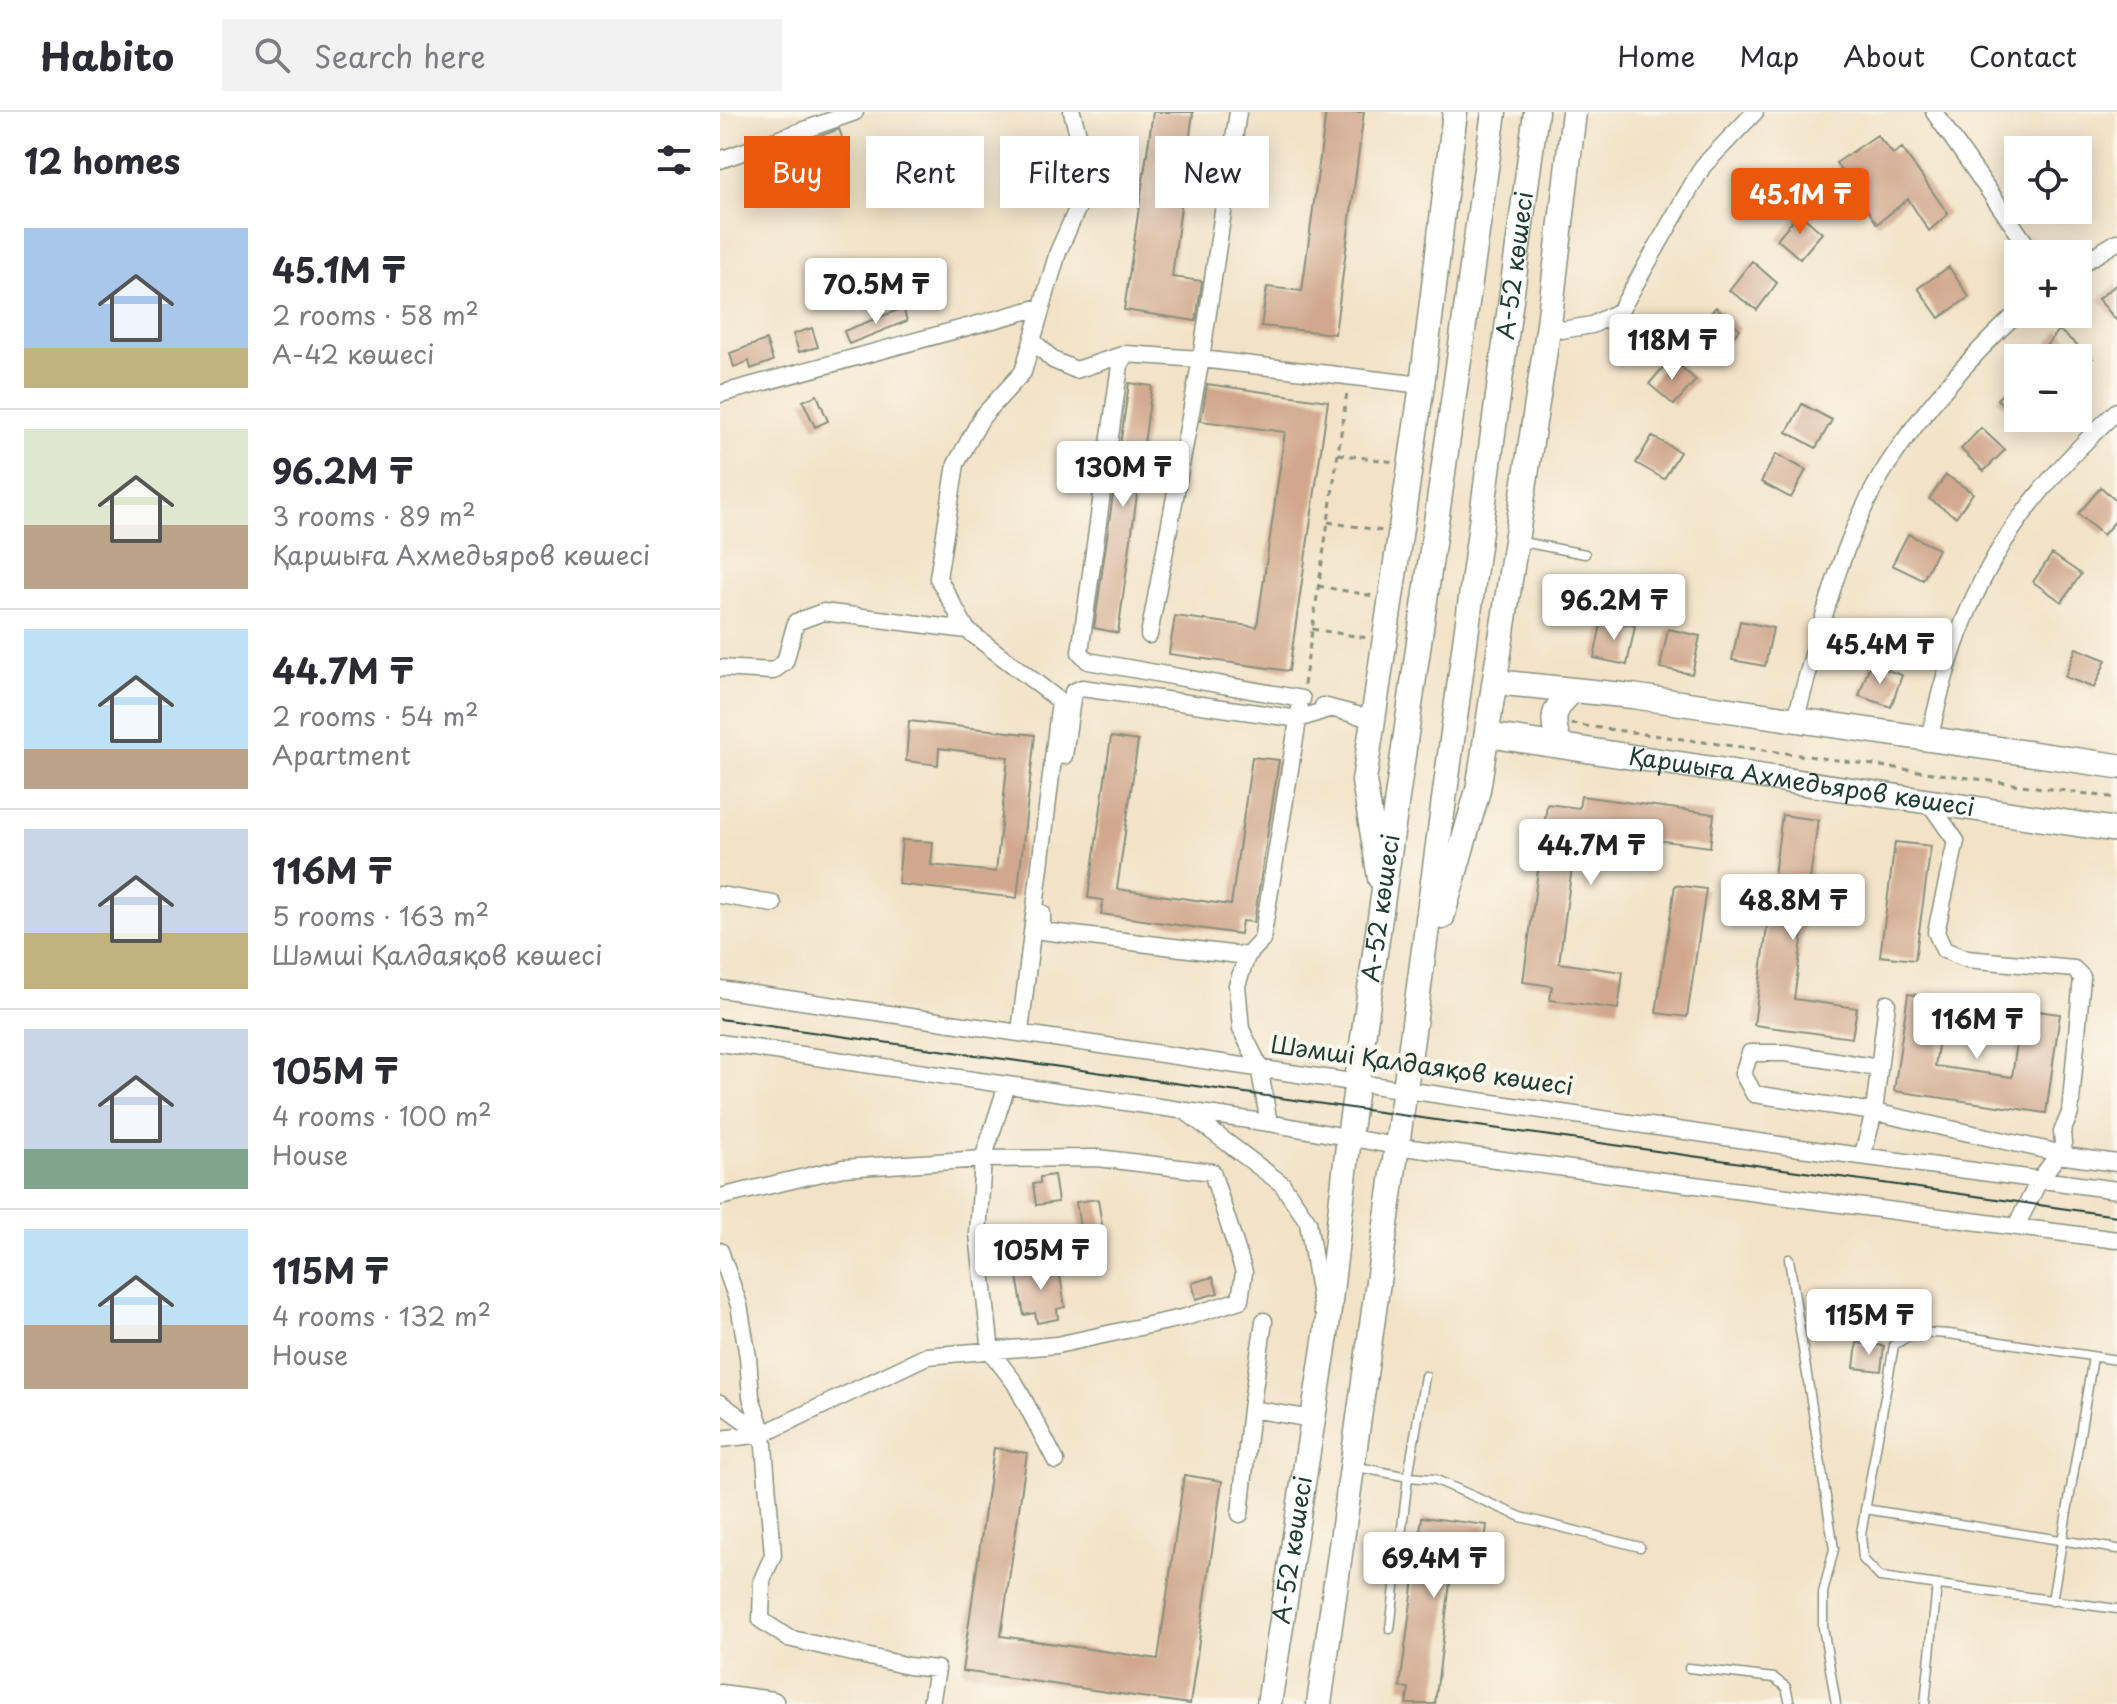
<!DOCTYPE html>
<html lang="en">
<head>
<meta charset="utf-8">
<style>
	body { margin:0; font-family:"Playpen Sans",sans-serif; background:#f2f2f3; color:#2b2b33; height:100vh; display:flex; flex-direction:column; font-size:30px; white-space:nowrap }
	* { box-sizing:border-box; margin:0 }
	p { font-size:26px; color:#7c7c81 }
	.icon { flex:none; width:44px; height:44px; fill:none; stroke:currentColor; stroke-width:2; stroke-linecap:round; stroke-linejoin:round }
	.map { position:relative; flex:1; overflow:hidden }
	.panel { display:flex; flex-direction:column; background:#fff; width:720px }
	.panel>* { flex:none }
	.guide { position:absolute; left:24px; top:24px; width:760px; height:72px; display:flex; gap:16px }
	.controls { position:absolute; left:1284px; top:24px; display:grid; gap:16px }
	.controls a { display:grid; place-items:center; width:88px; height:88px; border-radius:0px; background:#fff; box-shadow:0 4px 20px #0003; font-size:40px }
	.price { position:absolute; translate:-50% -68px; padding:0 18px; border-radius:8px; background:#fff; color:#222; font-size:26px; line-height:52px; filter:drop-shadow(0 2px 4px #0008) }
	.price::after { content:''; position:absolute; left:50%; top:48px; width:24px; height:18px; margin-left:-12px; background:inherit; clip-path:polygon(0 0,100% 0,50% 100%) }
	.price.current { background:#ea580c; color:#fff }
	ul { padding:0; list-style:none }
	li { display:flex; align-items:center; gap:24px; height:200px; padding:0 24px }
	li+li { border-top:2px solid #e1e1e2 }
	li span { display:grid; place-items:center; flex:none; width:224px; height:160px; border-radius:0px; color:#555 }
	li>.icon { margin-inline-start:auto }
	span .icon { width:96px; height:96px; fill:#fffc; stroke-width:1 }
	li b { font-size:34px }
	h2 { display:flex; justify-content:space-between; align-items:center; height:96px; padding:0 24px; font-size:34px }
	.tag { padding:0 28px; border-radius:0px; background:#fff; box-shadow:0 4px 20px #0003; font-size:28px; line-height:72px }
	.tag.current { background:#ea580c; color:#fff }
	header { display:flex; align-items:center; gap:48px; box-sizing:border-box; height:112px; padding:0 40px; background:#fff; border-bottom:2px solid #e1e1e2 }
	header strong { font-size:38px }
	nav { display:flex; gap:44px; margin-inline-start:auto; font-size:28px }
	.search { width:560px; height:72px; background:#f2f2f3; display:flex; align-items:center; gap:20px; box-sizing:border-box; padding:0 28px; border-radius:0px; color:#7c7c81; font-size:30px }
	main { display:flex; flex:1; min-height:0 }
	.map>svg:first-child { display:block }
</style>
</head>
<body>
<header>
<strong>Habito</strong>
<div class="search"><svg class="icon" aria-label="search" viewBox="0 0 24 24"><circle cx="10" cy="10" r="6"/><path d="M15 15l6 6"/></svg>Search here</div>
<nav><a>Home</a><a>Map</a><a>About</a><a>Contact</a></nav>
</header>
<main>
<section class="panel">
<h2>12 homes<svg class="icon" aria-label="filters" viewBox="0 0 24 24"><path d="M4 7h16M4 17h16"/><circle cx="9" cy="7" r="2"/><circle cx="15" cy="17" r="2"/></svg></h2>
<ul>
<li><span style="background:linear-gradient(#a9c7e8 75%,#c2b280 0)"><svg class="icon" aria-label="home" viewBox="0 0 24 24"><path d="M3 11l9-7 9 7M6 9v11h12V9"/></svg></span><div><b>45.1M ₸</b><p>2 rooms · 58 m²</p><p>А-42 көшесі</p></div></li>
<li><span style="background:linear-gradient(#dfe7d0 60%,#b9a48a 0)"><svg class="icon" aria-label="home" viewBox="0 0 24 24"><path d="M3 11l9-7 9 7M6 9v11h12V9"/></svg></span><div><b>96.2M ₸</b><p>3 rooms · 89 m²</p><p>Қаршыға Ахмедьяров көшесі</p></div></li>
<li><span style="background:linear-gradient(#bfe0f5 75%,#b9a48a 0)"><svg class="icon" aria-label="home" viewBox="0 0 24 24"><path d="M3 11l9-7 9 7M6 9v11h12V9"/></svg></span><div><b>44.7M ₸</b><p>2 rooms · 54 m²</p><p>Apartment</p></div></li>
<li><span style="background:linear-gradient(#c9d6e8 65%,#c2b280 0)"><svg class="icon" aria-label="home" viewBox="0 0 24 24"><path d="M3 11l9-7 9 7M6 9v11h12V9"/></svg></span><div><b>116M ₸</b><p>5 rooms · 163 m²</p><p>Шәмші Қалдаяқов көшесі</p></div></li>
<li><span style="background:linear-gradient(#c9d6e8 75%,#7fa58c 0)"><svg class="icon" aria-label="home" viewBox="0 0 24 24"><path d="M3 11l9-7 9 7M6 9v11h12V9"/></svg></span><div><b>105M ₸</b><p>4 rooms · 100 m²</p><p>House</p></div></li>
<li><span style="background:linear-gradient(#bfe0f5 60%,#b9a48a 0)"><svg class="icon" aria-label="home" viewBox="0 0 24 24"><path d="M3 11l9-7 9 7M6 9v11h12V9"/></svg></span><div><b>115M ₸</b><p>4 rooms · 132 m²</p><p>House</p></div></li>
</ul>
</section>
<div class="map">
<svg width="1397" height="1592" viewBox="0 0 1397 1592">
	<rect width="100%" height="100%" fill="#fbf7ec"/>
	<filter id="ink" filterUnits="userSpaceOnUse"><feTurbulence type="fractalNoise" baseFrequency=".0125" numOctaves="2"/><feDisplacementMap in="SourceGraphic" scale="16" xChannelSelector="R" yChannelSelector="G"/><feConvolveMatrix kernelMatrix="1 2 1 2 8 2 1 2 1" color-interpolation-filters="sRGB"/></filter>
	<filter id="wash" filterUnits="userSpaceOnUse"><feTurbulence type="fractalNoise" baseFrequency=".006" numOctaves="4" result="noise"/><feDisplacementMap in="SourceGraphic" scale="32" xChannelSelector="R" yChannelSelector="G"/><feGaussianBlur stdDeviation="1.8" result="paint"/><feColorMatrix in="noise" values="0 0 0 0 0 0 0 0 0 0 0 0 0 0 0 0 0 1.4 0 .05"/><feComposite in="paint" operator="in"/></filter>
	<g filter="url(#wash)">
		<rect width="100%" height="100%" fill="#f2e2c7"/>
		<g id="blocks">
			<path fill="#d1a88e" d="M433,0H473L452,165L482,169L476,209L404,198Z
				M606,0H644L615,222L541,214L547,175L582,179Z
				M119,17L123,28L95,39L98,47L79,53L76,44L68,47L65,37Z
				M1157,23L1173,42L1182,36L1228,102L1209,119L1188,87L1157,112L1116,51Z
				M1079,101L1102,121L1080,147L1057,127Z
				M1032,149L1057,171L1037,198L1009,178Z
				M1229,155L1249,185L1219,206L1198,176Z
				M1397,172V209L1378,187Z
				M996,195L1020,217L998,242L973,220Z
				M183,196L187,209L129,232L124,219Z
				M92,216L98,235L79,240L73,222Z
				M1339,218L1372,246H1316Z
				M46,228L53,249L31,257L29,249L14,255L10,241Z
				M951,246L976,268L954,293L929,272Z
				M1298,267V308L1277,287Z
				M409,271L432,274L398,521L374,516Z
				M487,272L608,289L569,559L449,542L455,504L537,515L565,320L481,309Z
				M97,283L108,309L95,315L83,289Z
				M1082,292L1112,308L1096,336L1067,320Z
				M1261,316L1285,338L1264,359L1241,337Z
				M932,324L960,340L944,367L916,351Z
				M1056,342L1086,358L1071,386L1041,370Z
				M1226,363L1253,381L1236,405L1209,387Z
				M1381,375L1397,390V407L1383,423L1358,402Z
				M1188,422L1218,437L1203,468L1172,453Z
				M1332,442L1361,462L1342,490L1313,470Z
				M882,507L915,514L907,553L874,546Z
				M1020,509L1053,516L1045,554L1012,548Z
				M948,517L980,524L972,562L940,556Z
				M1356,536L1386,548L1374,576L1345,565Z
				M1150,552L1182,563L1171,595L1139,584Z
				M189,609L315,623L297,786L178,772L182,728L213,730L211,753L276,760L288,645L219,636L218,653L186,649Z
				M391,625L418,629L397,777L511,793L532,645L559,648L534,810L522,809L520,822L381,802L383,788L368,786Z
				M861,684L994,702L990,735L857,718L839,851L903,860L898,897L830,888L832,874L803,870L827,692L859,696Z
				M1062,703L1098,708L1074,887L1137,896L1132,926L1034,913Z
				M1175,730L1211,734L1195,848L1160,844Z
				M955,773L986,777L967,905L936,901Z
				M1188,882L1225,887L1215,954L1292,965L1302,897L1340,902L1326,1001L1174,979Z
				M334,1063L338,1090L316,1093L313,1072L320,1071V1065Z
				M378,1087L382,1113L360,1116L356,1090Z
				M338,1152L345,1195L337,1197L338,1207L317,1211L315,1201L304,1203L296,1159Z
				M493,1165L498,1181L476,1187L472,1171Z
				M1137,1231L1164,1234L1161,1259L1134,1256Z
				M274,1336L307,1341L281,1524L438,1547L464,1363L502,1369L470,1592L242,1559Z
				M702,1405L767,1413L762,1450L733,1447L715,1592H686L689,1576L680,1575Z"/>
		</g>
	</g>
	<g filter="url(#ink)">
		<use href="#blocks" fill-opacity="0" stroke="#88907e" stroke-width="2"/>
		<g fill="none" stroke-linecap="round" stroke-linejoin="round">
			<defs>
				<path id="lane" d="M797,429L865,442
					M1069,1147L1114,1437L1103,1481V1515L1116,1592
					M1397,1248L1229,1222L1196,1220L1174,1233L1141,1422L1143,1447L1160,1465L1397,1497
					M705,1264L688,1365L714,1367L801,1405L920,1435
					M633,1354L688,1365L670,1517
					M1145,1397L1397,1437
					M1332,1489L1373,1245
					M969,1556L1054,1566L1066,1575L1070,1592
					M1205,1592L1217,1473"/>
				<path id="street" d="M518,0L481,247L702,273
					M1214,0L1313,142
					M0,48L135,0
					M1358,154L1397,130
					M829,212L842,218L872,213L900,199L983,54L1035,0
					M314,230L333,248L356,258L405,242L481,247L429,523
					M405,242L400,253L360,540L368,549L582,587
					M0,282L321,195
					M0,556L53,559L65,550L76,510L103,500L247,518
					M603,594L652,607
					M1075,609C1099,523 1119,429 1168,352C1205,296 1249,246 1298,200
					M1209,630C1237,487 1290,397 1397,299
					M344,644L353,580L362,576L579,607L611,596
					M0,783L53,792
					M322,801V819L527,844
					M0,877L1073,1035L1397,1078
					M300,920L340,589L247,518L218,466L236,352L262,305L303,260L338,140L366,77L362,37L352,0
					M0,931L549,1011L676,1034L1397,1128
					M1159,956L1066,941H1030L1023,962L1034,982L1154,1000L1167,891
					M287,973L263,1047L258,1122L271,1240L295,1271L336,1349
					M465,999L562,1072L588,1110L602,1198
					M549,1011L539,954L521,917L517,873L527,844L542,828L580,596
					M1143,1042L1154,1000L1344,1042L1342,1020L1350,1001L1362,865L1354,857L1247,847L1224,838L1216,820L1236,729L1210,692
					M0,1085L123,1056L263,1047L378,1046L492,1060L524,1160L520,1188L466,1205L337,1233L207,1244L43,1322L53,1443L42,1468L41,1508L68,1526L188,1554L217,1557L211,1592
					M1296,1114L1320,1067L1338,1043L1397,1051
					M0,1139L19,1193L28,1245L31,1285L43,1322
					M0,1291L43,1322
					M531,1297L544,1209
					M0,1327L43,1322
					M520,1402L531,1297L593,1307"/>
				<g id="secondary">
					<path d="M775,570L912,584L1397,654"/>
					<path id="s1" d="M767,623L1397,718"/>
					<path d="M839,632C831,606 832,598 851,580"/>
					<path d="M660,766L644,669L702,273L735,0"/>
					<path d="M722,805L758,678L829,212L854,0"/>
					<path d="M0,1585L52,1592"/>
					<path id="s2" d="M549,1592L606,1223L629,1025L774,0"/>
					<path id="s3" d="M599,1592L694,912L816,0"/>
				</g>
			</defs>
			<use href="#lane" stroke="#88907e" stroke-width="11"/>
			<use href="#street" stroke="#88907e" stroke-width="19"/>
			<use href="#secondary" stroke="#88907e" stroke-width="27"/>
			<path stroke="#88907e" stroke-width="3" stroke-dasharray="6 6" stroke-linecap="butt" d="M618,342L674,350
				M608,410L663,419
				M598,474L654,484
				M592,517L648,526
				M584,573L627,280
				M851,612L1397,686"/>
			<use href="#lane" stroke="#fff" stroke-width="8"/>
			<use href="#street" stroke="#fff" stroke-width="16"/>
			<use href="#secondary" stroke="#fff" stroke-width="24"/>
			<path stroke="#1f3d34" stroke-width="2" d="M0,907L1397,1104"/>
		</g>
	</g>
	<g text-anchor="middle" stroke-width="8" stroke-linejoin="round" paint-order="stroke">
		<g font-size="24" fill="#1f3d34" stroke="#fbf7ec">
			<text dy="8" stroke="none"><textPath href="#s3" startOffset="1452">А-52 көшесі</textPath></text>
			<text dy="8" stroke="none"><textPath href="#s1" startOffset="318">Қаршыға Ахмедьяров көшесі</textPath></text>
			<text dy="8" stroke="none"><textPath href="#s2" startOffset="804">А-52 көшесі</textPath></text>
			<text transform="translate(702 954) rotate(8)" y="8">Шәмші Қалдаяқов көшесі</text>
			<text dy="8" stroke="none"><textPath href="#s2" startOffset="156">А-52 көшесі</textPath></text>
		</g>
	</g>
</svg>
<div class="controls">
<a><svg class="icon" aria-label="locate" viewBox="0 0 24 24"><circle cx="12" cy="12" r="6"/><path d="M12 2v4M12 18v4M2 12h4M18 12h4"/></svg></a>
<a>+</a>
<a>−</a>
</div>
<b class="price current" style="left:1080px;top:124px">45.1M ₸</b>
<b class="price" style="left:156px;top:214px">70.5M ₸</b>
<b class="price" style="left:952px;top:270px">118M ₸</b>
<b class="price" style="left:403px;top:397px">130M ₸</b>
<b class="price" style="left:894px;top:530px">96.2M ₸</b>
<b class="price" style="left:1160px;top:574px">45.4M ₸</b>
<b class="price" style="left:871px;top:775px">44.7M ₸</b>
<b class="price" style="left:1073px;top:830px">48.8M ₸</b>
<b class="price" style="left:1257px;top:949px">116M ₸</b>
<b class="price" style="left:321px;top:1180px">105M ₸</b>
<b class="price" style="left:1149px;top:1245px">115M ₸</b>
<b class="price" style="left:714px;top:1488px">69.4M ₸</b>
<div class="guide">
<a class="tag current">Buy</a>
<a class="tag">Rent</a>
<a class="tag">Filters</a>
<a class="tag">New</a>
</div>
</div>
</main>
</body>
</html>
